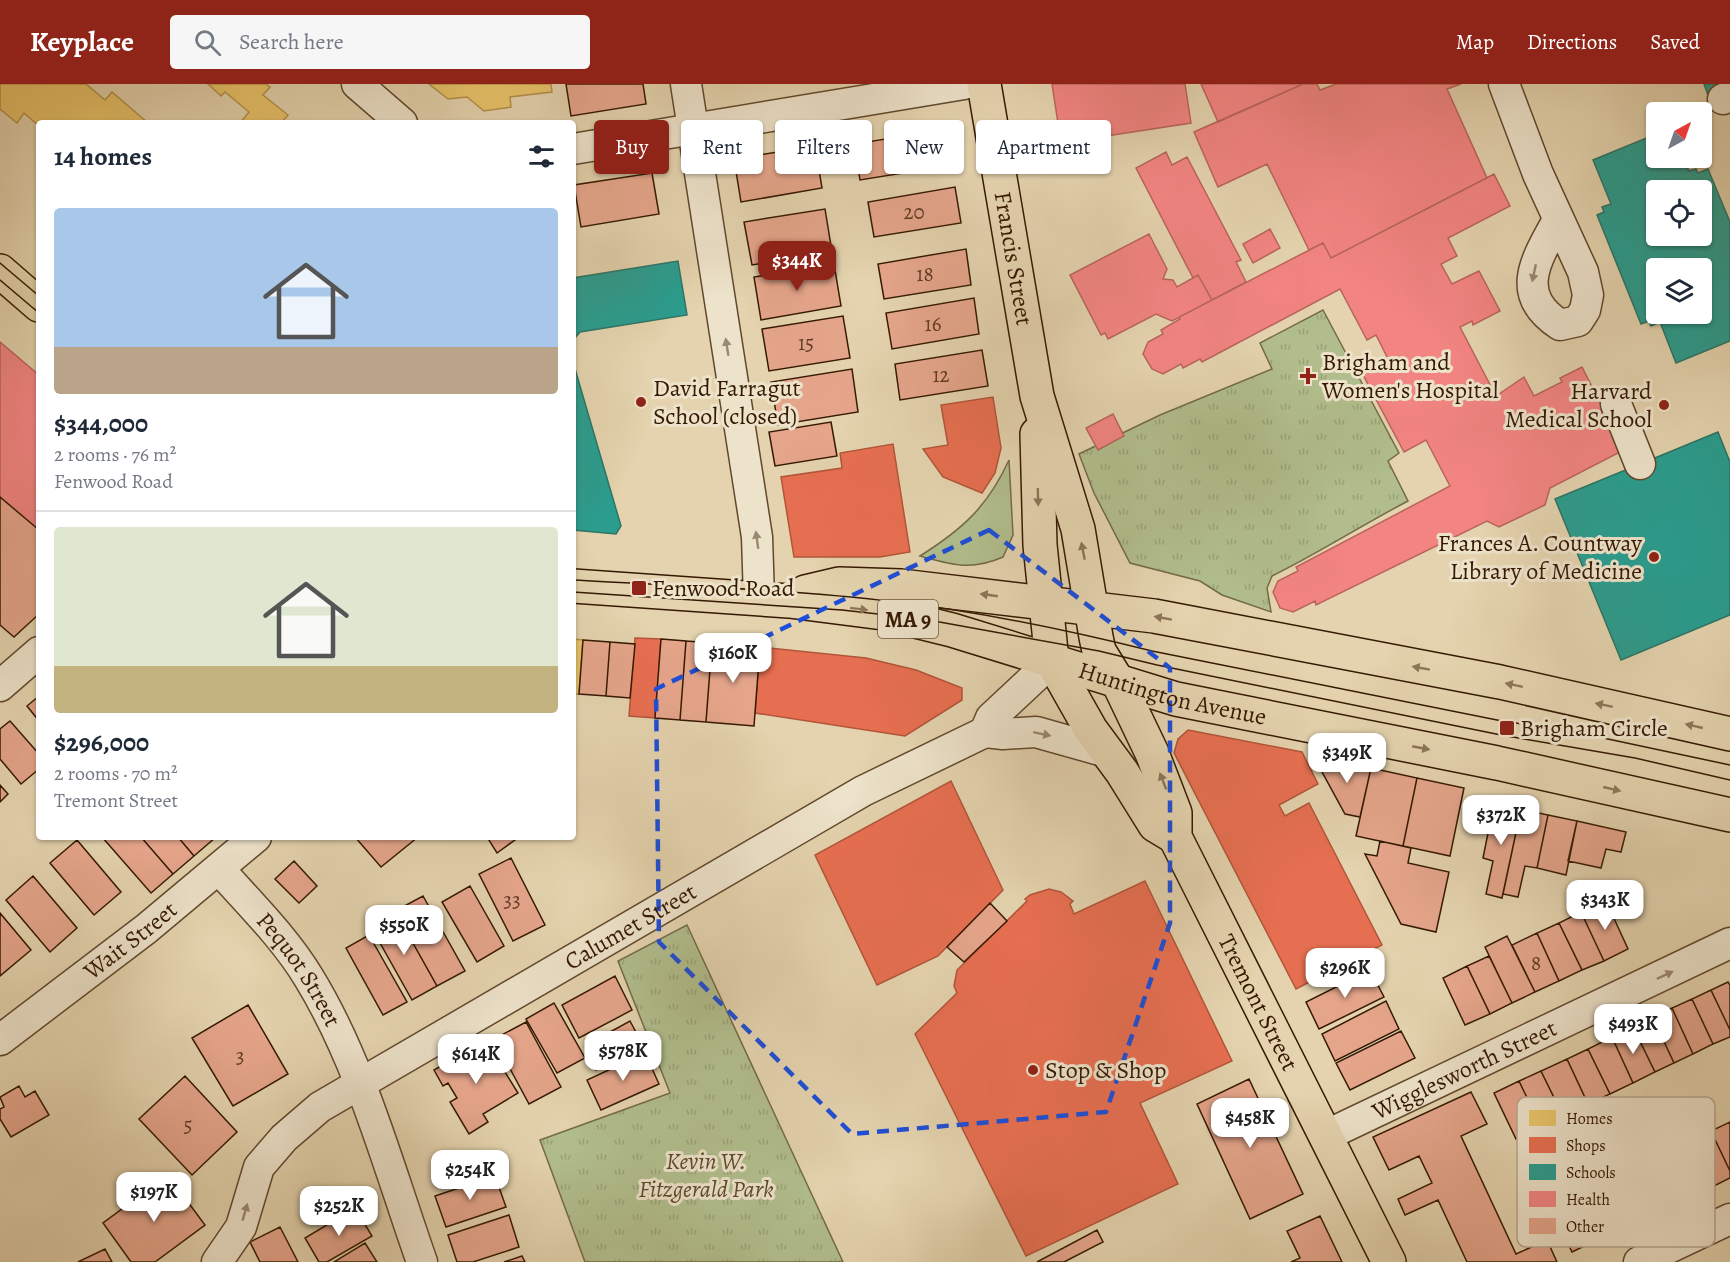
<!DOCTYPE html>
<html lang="en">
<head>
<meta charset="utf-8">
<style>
	body { margin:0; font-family:Alegreya,serif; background:#f6f6f7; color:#1f2937; height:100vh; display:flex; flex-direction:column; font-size:22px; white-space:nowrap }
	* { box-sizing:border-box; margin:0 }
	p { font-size:20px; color:#747a83 }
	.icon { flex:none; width:33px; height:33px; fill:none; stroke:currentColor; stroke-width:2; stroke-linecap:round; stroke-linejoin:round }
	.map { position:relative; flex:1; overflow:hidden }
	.details { position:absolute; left:36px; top:36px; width:540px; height:720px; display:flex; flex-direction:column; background:#fff; border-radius:6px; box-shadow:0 2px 4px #0004 }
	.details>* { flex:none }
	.hud { position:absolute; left:594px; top:36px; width:570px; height:54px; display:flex; gap:12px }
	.needle { width:39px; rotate:40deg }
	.fabs { position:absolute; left:1646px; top:18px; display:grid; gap:12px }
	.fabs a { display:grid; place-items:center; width:66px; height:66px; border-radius:6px; background:#fff; box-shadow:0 2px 4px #0004; font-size:30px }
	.price { position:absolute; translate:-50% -51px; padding:0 14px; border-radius:12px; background:#fff; color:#222; font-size:20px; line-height:39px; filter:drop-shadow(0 2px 3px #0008) }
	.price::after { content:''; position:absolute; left:50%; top:36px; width:18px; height:14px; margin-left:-9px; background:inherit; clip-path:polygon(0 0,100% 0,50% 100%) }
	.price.current { background:#8f2418; color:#fff }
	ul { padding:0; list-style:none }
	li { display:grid; align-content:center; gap:12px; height:318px; padding:0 18px }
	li+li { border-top:2px solid #e0e1e3 }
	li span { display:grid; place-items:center; height:186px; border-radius:6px; color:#555 }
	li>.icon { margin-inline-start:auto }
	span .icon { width:108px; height:108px; fill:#fffc; stroke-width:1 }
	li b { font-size:26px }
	h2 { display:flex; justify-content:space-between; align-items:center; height:72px; padding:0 18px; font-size:26px }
	.tag { padding:0 21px; border-radius:6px; background:#fff; box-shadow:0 2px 4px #0004; font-size:21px; line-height:54px }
	.tag.current { background:#8f2418; color:#fff }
	header { display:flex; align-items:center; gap:36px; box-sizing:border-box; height:84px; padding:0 30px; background:#8f2418; color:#fff }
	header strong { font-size:28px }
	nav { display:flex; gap:33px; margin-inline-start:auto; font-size:21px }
	.search { width:420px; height:54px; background:#f6f6f7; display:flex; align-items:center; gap:15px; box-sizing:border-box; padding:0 21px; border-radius:6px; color:#747a83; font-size:22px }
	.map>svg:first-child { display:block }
</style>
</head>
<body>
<header>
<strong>Keyplace</strong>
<div class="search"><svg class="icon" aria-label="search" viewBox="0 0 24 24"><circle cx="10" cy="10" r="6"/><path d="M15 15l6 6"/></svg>Search here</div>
<nav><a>Map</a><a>Directions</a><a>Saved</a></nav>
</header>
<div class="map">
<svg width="1730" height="1178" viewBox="0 0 1730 1178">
	<defs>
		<pattern id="park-tufts" width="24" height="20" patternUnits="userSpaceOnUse" patternTransform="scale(1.5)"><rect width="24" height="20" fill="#b1bd8c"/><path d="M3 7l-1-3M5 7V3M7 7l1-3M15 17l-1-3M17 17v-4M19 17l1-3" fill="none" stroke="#99a277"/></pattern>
	</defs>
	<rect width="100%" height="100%" fill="#e4d3ae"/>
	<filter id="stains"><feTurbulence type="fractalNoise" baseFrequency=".00333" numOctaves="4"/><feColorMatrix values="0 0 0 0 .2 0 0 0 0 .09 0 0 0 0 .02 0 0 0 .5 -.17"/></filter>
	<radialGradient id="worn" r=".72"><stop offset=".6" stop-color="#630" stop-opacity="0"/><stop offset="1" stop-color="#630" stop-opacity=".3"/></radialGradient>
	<path fill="#b1bd8c" stroke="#736b47" stroke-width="1.5" d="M1009,376L1013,451L1003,473C971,487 953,481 920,472C963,445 988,422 1009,376Z"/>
	<path fill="url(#park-tufts)" stroke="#736b47" stroke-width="1.5" d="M1323,226L1399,369L1388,377L1408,417C1362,441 1319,469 1272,492L1267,504L1271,528L1222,511L1200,497L1130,479L1094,409L1079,370L1160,331L1272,285L1260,259Z
		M687,841L843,1178H585L540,1056L670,1009L618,877Z"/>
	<path fill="#e9c46a" stroke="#b3914b" stroke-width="1.5" d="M0,0H86L105,16L112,8L148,39L51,37L39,39V42L24,29L17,39L0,25Z
		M208,0H266L270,3L263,11L288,31L281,39H240L249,28L225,8L221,12Z
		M429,0H551L552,8L510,13L511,23L484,27L467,13L448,15Z
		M573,555L583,556L579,610H573Z"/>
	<path fill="#e76f51" stroke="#b25539" stroke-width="1.5" d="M993,313L1001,364L995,389L982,409L943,393L923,365L948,361L941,321Z
		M893,360L910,468L880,473H794L781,393L842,384L840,369Z
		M635,554L661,555L655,634L629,632Z
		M760,563L866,574L916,586L962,604V616L905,652L755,629Z
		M1188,646L1302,668L1318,700L1279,721L1285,732L1309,719L1382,861L1296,905L1174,669L1178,655Z
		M951,697L1003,806L938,872L877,901L815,771Z
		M1145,797L1232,977L1140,1019L1178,1100L1026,1172L915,950L957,909L954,902L957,886L1027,817L1025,815L1030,811L1049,805L1061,808L1073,817L1070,820L1074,830Z"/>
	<path fill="#2a9d8f" stroke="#2d7565" stroke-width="1.5" fill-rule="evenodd" d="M1704,0H1730V2L1708,11Z
		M1656,50V74H1683L1689,87L1696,85L1698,89L1708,85L1730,138V257L1676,279L1660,238L1651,242L1649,237L1641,240L1597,131L1604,128L1602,123L1611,120L1593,76ZM1656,106H1701V152H1656ZM1656,184H1701V230H1656Z
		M678,177L687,231L580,248L573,256V194Z
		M573,278L621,442L616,450L573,446Z
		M1718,348L1730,378V531L1621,576L1555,415Z"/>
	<path fill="#f28482" stroke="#b9645c" stroke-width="1.5" d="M1052,0H1185L1191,39L1061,59Z
		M1201,0H1303L1218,38Z
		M1303,0H1317L1320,6L1336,0H1461L1447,5L1487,94L1331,174L1323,159L1309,166L1267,80L1218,103L1194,48Z
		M1166,68L1172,81L1187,73L1241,176L1236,178L1246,198L1212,216L1198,191L1193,194L1136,84Z
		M1494,90L1510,122L1448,154L1457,172L1441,180L1452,200L1479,187L1500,227L1473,241L1472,237L1460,243L1496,312L1524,293L1534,312L1562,298L1560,294L1582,283L1624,366L1550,404L1545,421L1499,443L1487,437L1316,521L1315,517L1293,528L1280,524L1273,508L1278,497L1298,487L1296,483L1450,402L1426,356L1404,368L1362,289L1388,275L1376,251L1367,256L1340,205L1202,278L1200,275L1183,284L1181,280L1163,290L1152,285L1143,270L1148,258L1163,250L1161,246L1180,235L1179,233L1323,159L1331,174Z
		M1270,145L1280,164L1253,179L1243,160Z
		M1149,150L1167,185L1163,195L1173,196L1177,203L1198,191L1212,216L1172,237L1156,230L1108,255L1105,249L1101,251L1070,191Z
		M0,258L39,291V446L0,413Z
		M1113,330L1124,352L1098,366L1086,344Z"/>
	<path fill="#e5a58b" stroke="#351902" stroke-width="1.5" d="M566,0H643L646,20L571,32Z
		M942,46L947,82L860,96L854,60Z
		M815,62L822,104L741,118L734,75Z
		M652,89L659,130L581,143L574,101Z
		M955,103L961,139L874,153L868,118Z
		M825,125L832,168L752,181L744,138Z
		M966,165L971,201L884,215L878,180Z
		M834,180L841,222L761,236L754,193Z
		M974,214L979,250L892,265L886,229Z
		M843,232L850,274L769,287L762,245Z
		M982,266L988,302L900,316L895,280Z
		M852,285L858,328L778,341L771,298Z
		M831,338L837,372L775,382L769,348Z
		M0,413L39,446V530L14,553L0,541Z
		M661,555L686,557L680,636L655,634Z
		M583,556L610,558L606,612L579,610Z
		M686,557L712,559L706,638L680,636Z
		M610,558L635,560L630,614L606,612Z
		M712,559L760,563L754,642L706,638Z
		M39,612V637L27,622Z
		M10,637L39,670V685L21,700L0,675V645Z
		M1323,674L1371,684L1360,733L1345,730L1321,686Z
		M1371,684L1417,694L1403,762L1356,752Z
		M1417,694L1464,704L1450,772L1403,762Z
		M0,701L8,710L0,718Z
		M1494,719L1521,725L1502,814L1486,810L1493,777L1483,774Z
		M1521,725L1548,731L1537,784L1525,782L1518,813L1503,810Z
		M1548,731L1577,737L1566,791L1537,784Z
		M1577,737L1626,748L1621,768L1606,765L1601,784L1568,777Z
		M102,753H141L173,790L151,809Z
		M141,753H178L194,772L173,790Z
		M178,753H216L194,772Z
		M355,753H418L381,783Z
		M487,753H519L497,769Z
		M77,756L121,808L94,831L50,779Z
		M1380,757L1411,764L1408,779L1449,788L1436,848L1401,840L1365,770L1377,772Z
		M511,774L545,841L513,857L479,790Z
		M294,777L317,802L299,819L275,795Z
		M33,792L77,844L50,868L6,816Z
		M470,802L504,862L477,878L442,818Z
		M423,812L465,887L437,902L395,827Z
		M1606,817L1628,865L1604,877L1581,828Z
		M990,819L1007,837L964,878L947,863Z
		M395,827L437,902L412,916L370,841Z
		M1581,828L1604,877L1582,886L1559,839Z
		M0,829L31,866L0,892Z
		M1559,839L1582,886L1559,897L1537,849Z
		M1537,849L1559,897L1535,908L1512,861Z
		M369,851L407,918L383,931L346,864Z
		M1507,852L1535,908L1512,919L1485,863Z
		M1489,872L1512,919L1490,930L1467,882Z
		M1467,882L1490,930L1465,941L1443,894Z
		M1370,886L1384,913L1319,945L1306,918Z
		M615,892L632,926L579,954L562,921Z
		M1728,898L1730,901V946L1711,906Z
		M1711,906L1730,946V953L1713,960L1692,915Z
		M1692,915L1713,960L1693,970L1672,924Z
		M1386,917L1399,945L1335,977L1322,950Z
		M554,919L585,974L557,989L526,935Z
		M248,921L288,990L233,1022L192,954Z
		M1672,924L1693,970L1674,979L1653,934Z
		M1653,934L1674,979L1655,988L1633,943Z
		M630,937L638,952L634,955L639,963L596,986L587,970L603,961L599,954Z
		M526,938L561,1003L529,1020L494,955Z
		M1633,943L1655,988L1633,999L1612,953Z
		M1401,947L1415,974L1350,1006L1336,979Z
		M1612,953L1633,999L1610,1010L1588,965Z
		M485,956L518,1009L483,1030L488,1038L469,1050L450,1018L457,1014L448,999L443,1002L434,986Z
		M1588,965L1610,1010L1588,1020L1567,975Z
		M645,969L659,1000L601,1026L587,996Z
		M1567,975L1588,1020L1563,1032L1541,987Z
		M1541,987L1563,1032L1541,1043L1519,997Z
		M185,992L237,1048L192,1091L139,1035Z
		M1249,995L1303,1110L1250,1135L1197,1020Z
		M1519,997L1541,1043L1516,1055L1494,1009Z
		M19,1002L25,1013L35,1007L49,1031L11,1053L0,1035V1025L4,1023L0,1013Z
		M1471,1008L1487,1040L1461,1052L1516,1170L1547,1156L1557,1178H1467L1438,1116L1405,1131L1398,1115L1432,1099L1419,1072L1389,1086L1373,1053Z
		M1730,1038V1087L1711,1047Z
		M1711,1047L1730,1087V1094L1712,1103L1690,1056Z
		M168,1091L205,1141L155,1178H131L103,1139Z
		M495,1092L506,1123L446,1143L435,1112Z
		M1573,1111L1595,1157L1572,1168L1550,1122Z
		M355,1124L372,1152L327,1178H319L305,1154Z
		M509,1131L519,1163L473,1178H457L448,1151Z
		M1320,1132L1342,1178H1291L1300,1174L1287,1147Z
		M280,1143L298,1178H260L250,1158Z
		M1097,1146L1103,1158L1064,1178H1037Z
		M365,1159L377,1178H334Z
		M105,1165L112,1178H78Z
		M522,1172L525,1178H504Z"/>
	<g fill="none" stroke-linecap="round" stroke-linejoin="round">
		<defs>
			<g id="minor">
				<path d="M357,0L402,39"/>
				<path d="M686,0L757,453L759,514"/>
				<path d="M1504,0L1538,90L1583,188L1588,211L1585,226L1578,237L1560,241C1513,210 1536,176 1558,136"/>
				<path d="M1723,15L1730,12"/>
				<path d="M573,65L964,0"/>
				<path d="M1616,320L1640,380"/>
				<path d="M0,602L39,568"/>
				<path d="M985,648L1003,650L1036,648L1107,668"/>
				<path id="s1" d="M219,785C250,820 285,854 309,894C361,979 389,1085 422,1178"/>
				<path id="s2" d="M0,956L146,845L256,753"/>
				<path id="s3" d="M1327,1051L1730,859"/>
				<path id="s4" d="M217,1178L241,1143L259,1083L284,1054L320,1023L863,707L985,648L991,634L1052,577"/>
				<path d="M1639,1178L1730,1135"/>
			</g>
			<g id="major">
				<path id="s5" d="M984,0L1037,312L1078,445L1096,553L1099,567L1118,598L1152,669L1175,729V753L1389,1178"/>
				<path d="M0,187L39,221"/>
				<path d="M1037,350L1040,461L1052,577L1091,646L1122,688L1155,741L1175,753"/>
				<path id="s6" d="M573,502L789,517L883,529L952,546L1176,615L1497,679L1730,731"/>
				<path d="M805,508L839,500L901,502L1154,532L1500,598L1730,650"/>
			</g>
		</defs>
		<use href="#minor" stroke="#61482d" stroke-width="33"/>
		<use href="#major" stroke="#351902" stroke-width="36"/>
		<use href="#minor" stroke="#ede2ca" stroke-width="30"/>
		<use href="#major" stroke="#e4d3ae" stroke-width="33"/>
		<path stroke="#351902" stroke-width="1.5" d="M0,179L39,212
			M0,196L39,229
			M573,496C680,502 790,505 896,518C982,528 1068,546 1152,567L1502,637L1575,648L1730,681
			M573,508L842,526L923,535L1099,567L1157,581L1501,651L1635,674L1730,696"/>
	</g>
	<defs><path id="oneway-solid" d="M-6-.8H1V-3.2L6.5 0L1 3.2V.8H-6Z" transform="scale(1.5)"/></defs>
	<g fill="#9a8870">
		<use href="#oneway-solid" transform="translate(1534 189) rotate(102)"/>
		<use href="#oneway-solid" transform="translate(727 263) rotate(-99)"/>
		<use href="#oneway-solid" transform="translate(757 456) rotate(-98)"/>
		<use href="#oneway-solid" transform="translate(1042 650) rotate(12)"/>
		<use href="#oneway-solid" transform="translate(1665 891) rotate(-25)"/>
		<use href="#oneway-solid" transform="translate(245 1128) rotate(-74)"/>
	</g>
	<g fill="#8c7658">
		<use href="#oneway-solid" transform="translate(1038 413) rotate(89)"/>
		<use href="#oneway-solid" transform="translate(1083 467) rotate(-101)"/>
		<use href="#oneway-solid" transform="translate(989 511) rotate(-172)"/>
		<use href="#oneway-solid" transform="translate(859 525) rotate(7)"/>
		<use href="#oneway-solid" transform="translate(1163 534) rotate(-170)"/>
		<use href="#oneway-solid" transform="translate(1421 584) rotate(-170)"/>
		<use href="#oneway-solid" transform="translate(1514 601) rotate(-168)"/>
		<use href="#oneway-solid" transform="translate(1604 621) rotate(-168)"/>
		<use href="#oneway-solid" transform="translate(1694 642) rotate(-167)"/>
		<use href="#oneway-solid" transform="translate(1421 664) rotate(11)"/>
		<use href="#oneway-solid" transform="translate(1163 697) rotate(-111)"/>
		<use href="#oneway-solid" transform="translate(1612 705) rotate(13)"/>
	</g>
	<path fill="none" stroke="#1d4ed8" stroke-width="4.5" stroke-dasharray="12 8" stroke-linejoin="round" d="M989,446L1170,584V839L1106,1028L852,1050L659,858L656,605Z"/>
	<g fill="#8f2418" stroke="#ede2ca" stroke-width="2">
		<path d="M1305 283h6v6h6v6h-6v6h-6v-6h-6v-6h6z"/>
		<circle cx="641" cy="318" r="6"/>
		<circle cx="1664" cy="321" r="6"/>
		<circle cx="1654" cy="473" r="6"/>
		<rect x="631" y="496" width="16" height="16" rx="3"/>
		<rect x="1499" y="636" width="16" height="16" rx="3"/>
		<circle cx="1033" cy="986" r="6"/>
	</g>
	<g text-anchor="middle" stroke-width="6" stroke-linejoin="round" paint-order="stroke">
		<g font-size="21" fill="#613c24">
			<text x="914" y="135">20</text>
			<text x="925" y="197">18</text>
			<text x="933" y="247">16</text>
			<text x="806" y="266">15</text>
			<text x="941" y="298">12</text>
			<text x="512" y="823">33</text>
			<text x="1536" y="886">8</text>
			<text x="240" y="979">3</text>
			<text x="188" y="1048">5</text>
		</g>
		<rect fill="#ede2ca" stroke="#6c553e" stroke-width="1.5" x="878" y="516" width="60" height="38" rx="4.5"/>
		<g font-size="22" font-weight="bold" fill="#351902">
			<text x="908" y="543">MA 9</text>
		</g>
		<g font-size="24" fill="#351902" stroke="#ede2ca">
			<text dy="8" stroke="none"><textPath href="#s5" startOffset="177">Francis Street</textPath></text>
			<text dy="8" stroke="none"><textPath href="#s6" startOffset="612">Huntington Avenue</textPath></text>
			<text dy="8" stroke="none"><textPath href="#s4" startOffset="550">Calumet Street</textPath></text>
			<text dy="8" stroke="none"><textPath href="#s2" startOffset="164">Wait Street</textPath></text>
			<text dy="8" stroke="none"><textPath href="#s1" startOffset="129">Pequot Street</textPath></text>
			<text dy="8" stroke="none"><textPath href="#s5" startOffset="968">Tremont Street</textPath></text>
			<text dy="8" stroke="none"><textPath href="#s3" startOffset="152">Wigglesworth Street</textPath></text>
		</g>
		<g font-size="24" fill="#351902" stroke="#ede2ca" text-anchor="start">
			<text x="1322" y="286">Brigham and<tspan x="1322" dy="28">Women's Hospital</tspan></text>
			<text x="653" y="312">David Farragut<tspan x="653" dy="28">School (closed)</tspan></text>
			<text x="1652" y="315" text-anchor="end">Harvard<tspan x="1652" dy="28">Medical School</tspan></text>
			<text x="1642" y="467" text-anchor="end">Frances A. Countway<tspan x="1642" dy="28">Library of Medicine</tspan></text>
			<text x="652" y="512">Fenwood Road</text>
			<text x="1520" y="652">Brigham Circle</text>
			<text x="1045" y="994">Stop &amp; Shop</text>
		</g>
		<g font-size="24" font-style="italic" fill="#5a4a2b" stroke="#ede2ca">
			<text x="706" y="1085">Kevin W.<tspan x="706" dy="28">Fitzgerald Park</tspan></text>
		</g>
	</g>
	<rect x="1517" y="1013" width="198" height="150" rx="9" fill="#ede2ca" stroke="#b6a68e" stroke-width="1.5"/>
	<rect x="1529" y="1026" width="27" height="16" fill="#e9c46a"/>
	<rect x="1529" y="1053" width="27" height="16" fill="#e76f51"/>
	<rect x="1529" y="1080" width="27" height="16" fill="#2a9d8f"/>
	<rect x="1529" y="1107" width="27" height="16" fill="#f28482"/>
	<rect x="1529" y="1134" width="27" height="16" fill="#e5a58b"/>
	<g font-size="16" fill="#351902">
		<text x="1566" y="1040">Homes</text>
		<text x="1566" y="1067">Shops</text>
		<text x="1566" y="1094">Schools</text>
		<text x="1566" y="1121">Health</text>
		<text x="1566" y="1148">Other</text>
	</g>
	<rect width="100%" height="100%" filter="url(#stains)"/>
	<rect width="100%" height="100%" fill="url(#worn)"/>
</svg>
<div class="fabs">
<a><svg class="needle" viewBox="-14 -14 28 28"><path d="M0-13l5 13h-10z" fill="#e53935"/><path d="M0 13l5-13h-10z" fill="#747a83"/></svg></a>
<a><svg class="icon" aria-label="locate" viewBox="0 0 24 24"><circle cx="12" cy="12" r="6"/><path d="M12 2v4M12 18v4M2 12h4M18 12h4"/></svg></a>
<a><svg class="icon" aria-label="layers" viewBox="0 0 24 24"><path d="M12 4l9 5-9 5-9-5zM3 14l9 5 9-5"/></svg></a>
</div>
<b class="price current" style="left:797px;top:208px">$344K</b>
<b class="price" style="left:733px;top:600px">$160K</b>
<b class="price" style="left:1347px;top:700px">$349K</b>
<b class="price" style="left:1501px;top:762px">$372K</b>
<b class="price" style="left:1605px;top:847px">$343K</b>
<b class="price" style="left:404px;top:872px">$550K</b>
<b class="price" style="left:1345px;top:915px">$296K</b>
<b class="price" style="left:1633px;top:971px">$493K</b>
<b class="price" style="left:623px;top:998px">$578K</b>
<b class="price" style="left:476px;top:1001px">$614K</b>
<b class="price" style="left:1250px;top:1065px">$458K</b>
<b class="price" style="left:470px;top:1117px">$254K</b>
<b class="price" style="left:154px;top:1139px">$197K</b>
<b class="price" style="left:339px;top:1153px">$252K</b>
<div class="hud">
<a class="tag current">Buy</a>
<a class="tag">Rent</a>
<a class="tag">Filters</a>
<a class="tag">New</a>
<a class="tag">Apartment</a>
</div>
<section class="details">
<h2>14 homes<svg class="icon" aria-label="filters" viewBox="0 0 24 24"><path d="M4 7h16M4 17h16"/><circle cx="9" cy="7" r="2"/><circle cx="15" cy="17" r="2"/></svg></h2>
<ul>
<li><span style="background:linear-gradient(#a9c7e8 75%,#b9a48a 0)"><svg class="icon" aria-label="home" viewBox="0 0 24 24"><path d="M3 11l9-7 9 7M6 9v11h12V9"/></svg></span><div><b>$344,000</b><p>2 rooms · 76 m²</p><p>Fenwood Road</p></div></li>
<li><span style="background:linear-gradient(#dfe7d0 75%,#c2b280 0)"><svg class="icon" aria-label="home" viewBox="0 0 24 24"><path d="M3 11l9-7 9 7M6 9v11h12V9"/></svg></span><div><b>$296,000</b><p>2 rooms · 70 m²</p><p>Tremont Street</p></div></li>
</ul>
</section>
</div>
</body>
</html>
